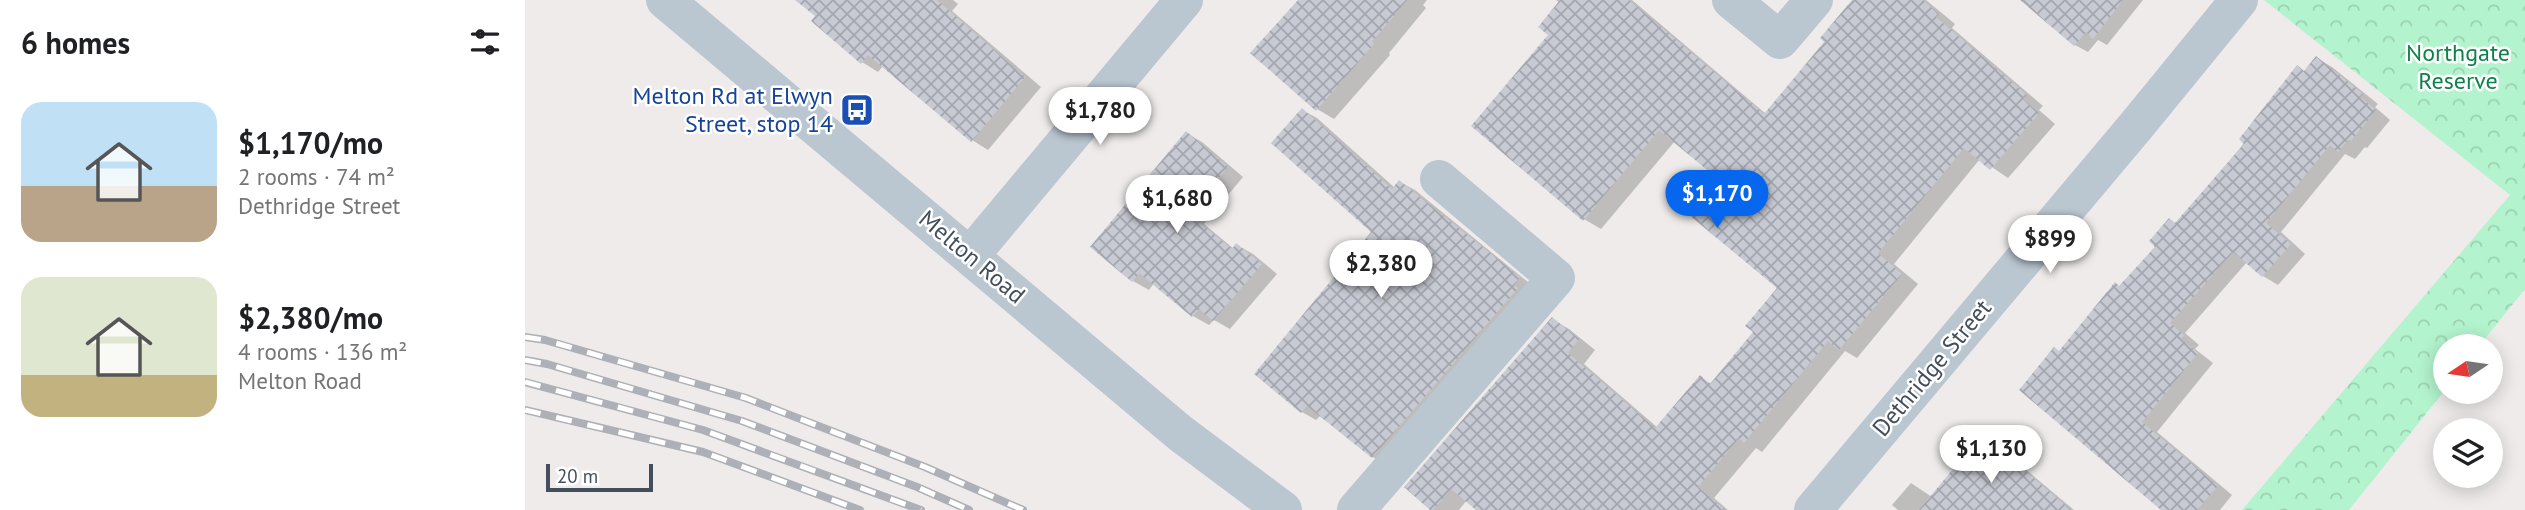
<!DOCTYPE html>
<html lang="en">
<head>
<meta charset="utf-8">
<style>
	body { margin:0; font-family:"PT Sans",sans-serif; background:#f6f6f6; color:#202124; height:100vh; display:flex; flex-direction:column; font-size:26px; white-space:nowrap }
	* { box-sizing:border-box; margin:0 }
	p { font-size:23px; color:#757577 }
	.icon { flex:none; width:38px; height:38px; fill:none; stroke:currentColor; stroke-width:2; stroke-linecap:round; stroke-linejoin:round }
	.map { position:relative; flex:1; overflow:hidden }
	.drawer { display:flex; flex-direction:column; background:#fff; width:525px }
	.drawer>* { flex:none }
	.needle { width:46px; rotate:257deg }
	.controls { position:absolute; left:1908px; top:334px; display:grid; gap:14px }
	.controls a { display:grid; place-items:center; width:70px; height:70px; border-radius:50%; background:#fff; box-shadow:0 4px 18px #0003; font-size:35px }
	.scale { position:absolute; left:21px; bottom:18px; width:107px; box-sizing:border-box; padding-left:7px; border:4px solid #424f5b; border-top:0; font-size:19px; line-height:24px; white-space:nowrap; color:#424f5b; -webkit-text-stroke:5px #fff; paint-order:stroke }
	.price { position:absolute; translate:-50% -60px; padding:0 16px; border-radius:24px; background:#fff; color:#222; font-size:23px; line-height:46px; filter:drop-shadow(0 2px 4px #0008) }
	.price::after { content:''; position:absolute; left:50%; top:42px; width:21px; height:16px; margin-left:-10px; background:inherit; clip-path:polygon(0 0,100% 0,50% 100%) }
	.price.on { background:#0667ee; color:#fff }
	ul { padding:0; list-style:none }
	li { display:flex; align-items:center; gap:21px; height:175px; padding:0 21px }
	li span { display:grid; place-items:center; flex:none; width:196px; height:140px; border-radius:21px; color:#555 }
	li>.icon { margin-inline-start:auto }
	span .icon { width:84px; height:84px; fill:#fffc; stroke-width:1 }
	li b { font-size:30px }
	h2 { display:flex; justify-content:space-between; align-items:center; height:84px; padding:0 21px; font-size:30px }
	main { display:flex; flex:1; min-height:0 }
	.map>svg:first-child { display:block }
</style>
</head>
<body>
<main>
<section class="drawer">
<h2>6 homes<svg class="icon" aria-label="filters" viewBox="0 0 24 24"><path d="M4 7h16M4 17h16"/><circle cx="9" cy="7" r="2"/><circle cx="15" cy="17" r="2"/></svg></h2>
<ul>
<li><span style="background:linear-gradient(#bfe0f5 60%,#b9a48a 0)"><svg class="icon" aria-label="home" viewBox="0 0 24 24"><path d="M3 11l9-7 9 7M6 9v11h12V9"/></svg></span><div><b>$1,170/mo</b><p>2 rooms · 74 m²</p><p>Dethridge Street</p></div></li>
<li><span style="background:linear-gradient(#dfe7d0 70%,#c2b280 0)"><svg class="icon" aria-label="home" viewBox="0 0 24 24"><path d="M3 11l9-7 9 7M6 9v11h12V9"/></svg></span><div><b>$2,380/mo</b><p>4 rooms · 136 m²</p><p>Melton Road</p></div></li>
</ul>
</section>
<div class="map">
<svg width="2000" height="510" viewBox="0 0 2000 510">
	<defs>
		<pattern id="park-crowns" width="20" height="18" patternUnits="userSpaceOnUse" patternTransform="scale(1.75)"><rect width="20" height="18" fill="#b3f3cd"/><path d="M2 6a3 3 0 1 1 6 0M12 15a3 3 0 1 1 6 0" fill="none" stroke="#9bd2b2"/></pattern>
		<pattern id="building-cross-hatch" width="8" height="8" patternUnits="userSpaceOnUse" patternTransform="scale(1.75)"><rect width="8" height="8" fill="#c7cad3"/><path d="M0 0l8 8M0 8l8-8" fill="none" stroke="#a3a6ae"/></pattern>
	</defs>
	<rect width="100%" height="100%" fill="#efebeb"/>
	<path fill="url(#park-crowns)" d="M1739,0H2000V289L1954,346H1920V390L1824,510H1717L1985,195Z"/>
	<path fill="#0003" d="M273,0H428L433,4L427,11L516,87L463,150L447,140L358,66L353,72L337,62L293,16Z
		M776,0H902L898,5L901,8L864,53L865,55L809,119L792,109Z
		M1031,0H1107L1241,114L1301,41L1330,0H1401L1430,24L1427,28L1518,106L1514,110L1530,124L1483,178L1455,159L1369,264L1393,284L1332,358L1320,351L1237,452L1231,448L1189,498L1203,510H953L942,500L934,510H908L882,487L1027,319L1044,329L1070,350L1059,364L1133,428L1175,378L1187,384L1230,332L1254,287L1190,174L1150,141L1076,229L1059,219L1025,35L1035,3Z
		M1497,0H1618L1582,45L1573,40L1563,52L1550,45Z
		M1791,58L1807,67L1853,104L1850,107L1865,120L1842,148L1840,147L1830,159L1820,154L1756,232L1780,254L1753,285L1738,276L1722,262L1660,333L1674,345L1670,349L1688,363L1632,432L1707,495L1695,510H1639L1535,352L1651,224Z
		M777,110L792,118L870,188L875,182L890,190L1009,287L862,466L848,457L796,415L791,420L777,412L848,232Z
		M661,133L677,142L718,177L679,224L709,249L712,245L728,254L752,274L705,329L689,320L684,325L668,316L629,283L624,290L608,281Z
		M1457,436L1473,446L1549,510H1373L1367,505L1386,483L1407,497Z"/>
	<path fill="url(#building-cross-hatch)" d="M270,0H412L500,77L446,142L343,55L336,64L286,21L290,16Z
		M773,0H882L847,42L849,44L791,111L725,53Z
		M1035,0H1104L1239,114L1299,42L1295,38L1327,0H1398L1414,14L1411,17L1502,95L1498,99L1514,113L1465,170L1439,148L1353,253L1377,274L1314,350L1303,341L1219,443L1214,438L1173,487L1200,510H951L926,489L908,510H905L879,487L1027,317L1054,339L1043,353L1130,428L1175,375L1185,384L1228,332L1220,326L1252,288L1158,210L1187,174L1134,130L1058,221L946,126L1023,35L1013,27Z
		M1495,0H1598L1568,39L1561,32L1549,46Z
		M1791,56L1838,94L1835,97L1851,110L1826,141L1824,139L1813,152L1805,145L1741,223L1766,244L1737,277L1708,252L1645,323L1659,335L1656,339L1673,353L1617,422L1693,486L1672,510H1636L1494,390L1529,347L1534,351L1590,282L1594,286L1630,247L1624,241L1644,218L1650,223L1719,144L1714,139L1772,65L1779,71Z
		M777,108L867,189L874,180L995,277L989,285L993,288L847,458L782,406L776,413L729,374L846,232L746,143Z
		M661,131L703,167L664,214L707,249L711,243L737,264L688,321L674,309L667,317L614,273L607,282L565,247Z
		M1457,434L1546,510H1394Z"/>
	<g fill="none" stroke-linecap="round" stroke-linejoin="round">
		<path stroke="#bac6d0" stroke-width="38" d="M140,0L655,433L758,510
			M1206,0L1255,40L1289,0
			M446,255L659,0
			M831,510L1031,278L914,179
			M1288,510L1611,126L1714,0"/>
		<defs>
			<path id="rail" d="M0,337L20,340L221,398L400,467L498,510
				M0,360L22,364L217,421L392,487L444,510
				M0,382L178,430L396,510
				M0,410L178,452L335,510"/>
		</defs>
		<use href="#rail" stroke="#adb1b7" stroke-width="8"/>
		<use href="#rail" stroke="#fff" stroke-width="5" stroke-dasharray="16" stroke-linecap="butt"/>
	</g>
	<defs>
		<symbol id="bus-square" viewBox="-11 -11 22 22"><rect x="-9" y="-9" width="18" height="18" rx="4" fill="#1a4fb4" stroke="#fff"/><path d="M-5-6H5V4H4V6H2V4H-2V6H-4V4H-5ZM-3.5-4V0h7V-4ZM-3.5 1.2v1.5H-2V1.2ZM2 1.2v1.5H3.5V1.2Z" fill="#fff"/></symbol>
	</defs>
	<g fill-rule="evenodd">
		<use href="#bus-square" x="313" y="91" width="38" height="38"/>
	</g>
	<g text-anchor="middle" stroke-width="5" stroke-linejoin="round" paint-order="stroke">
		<g font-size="24" fill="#0d834a" stroke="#fff">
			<text x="1933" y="61">Northgate<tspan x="1933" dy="28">Reserve</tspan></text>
		</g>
		<g font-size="24" fill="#164399" stroke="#fff" text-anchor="end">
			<text x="308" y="104">Melton Rd at Elwyn<tspan x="308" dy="28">Street, stop 14</tspan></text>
		</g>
		<g font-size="24" fill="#424f5b" stroke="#fff">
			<text transform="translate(447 257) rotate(40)" y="8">Melton Road</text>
			<text transform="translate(1407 368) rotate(-50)" y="8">Dethridge Street</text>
		</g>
	</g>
</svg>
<div class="controls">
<a><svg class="needle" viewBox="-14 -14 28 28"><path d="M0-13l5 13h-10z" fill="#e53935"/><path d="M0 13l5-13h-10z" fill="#757577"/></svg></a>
<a><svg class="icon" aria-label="layers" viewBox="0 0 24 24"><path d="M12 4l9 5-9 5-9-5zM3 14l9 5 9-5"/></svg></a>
</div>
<div class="scale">20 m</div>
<b class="price" style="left:575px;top:147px">$1,780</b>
<b class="price on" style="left:1192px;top:230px">$1,170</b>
<b class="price" style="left:652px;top:235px">$1,680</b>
<b class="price" style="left:1525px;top:275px">$899</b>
<b class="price" style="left:856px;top:300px">$2,380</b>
<b class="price" style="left:1466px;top:485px">$1,130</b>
</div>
</main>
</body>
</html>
